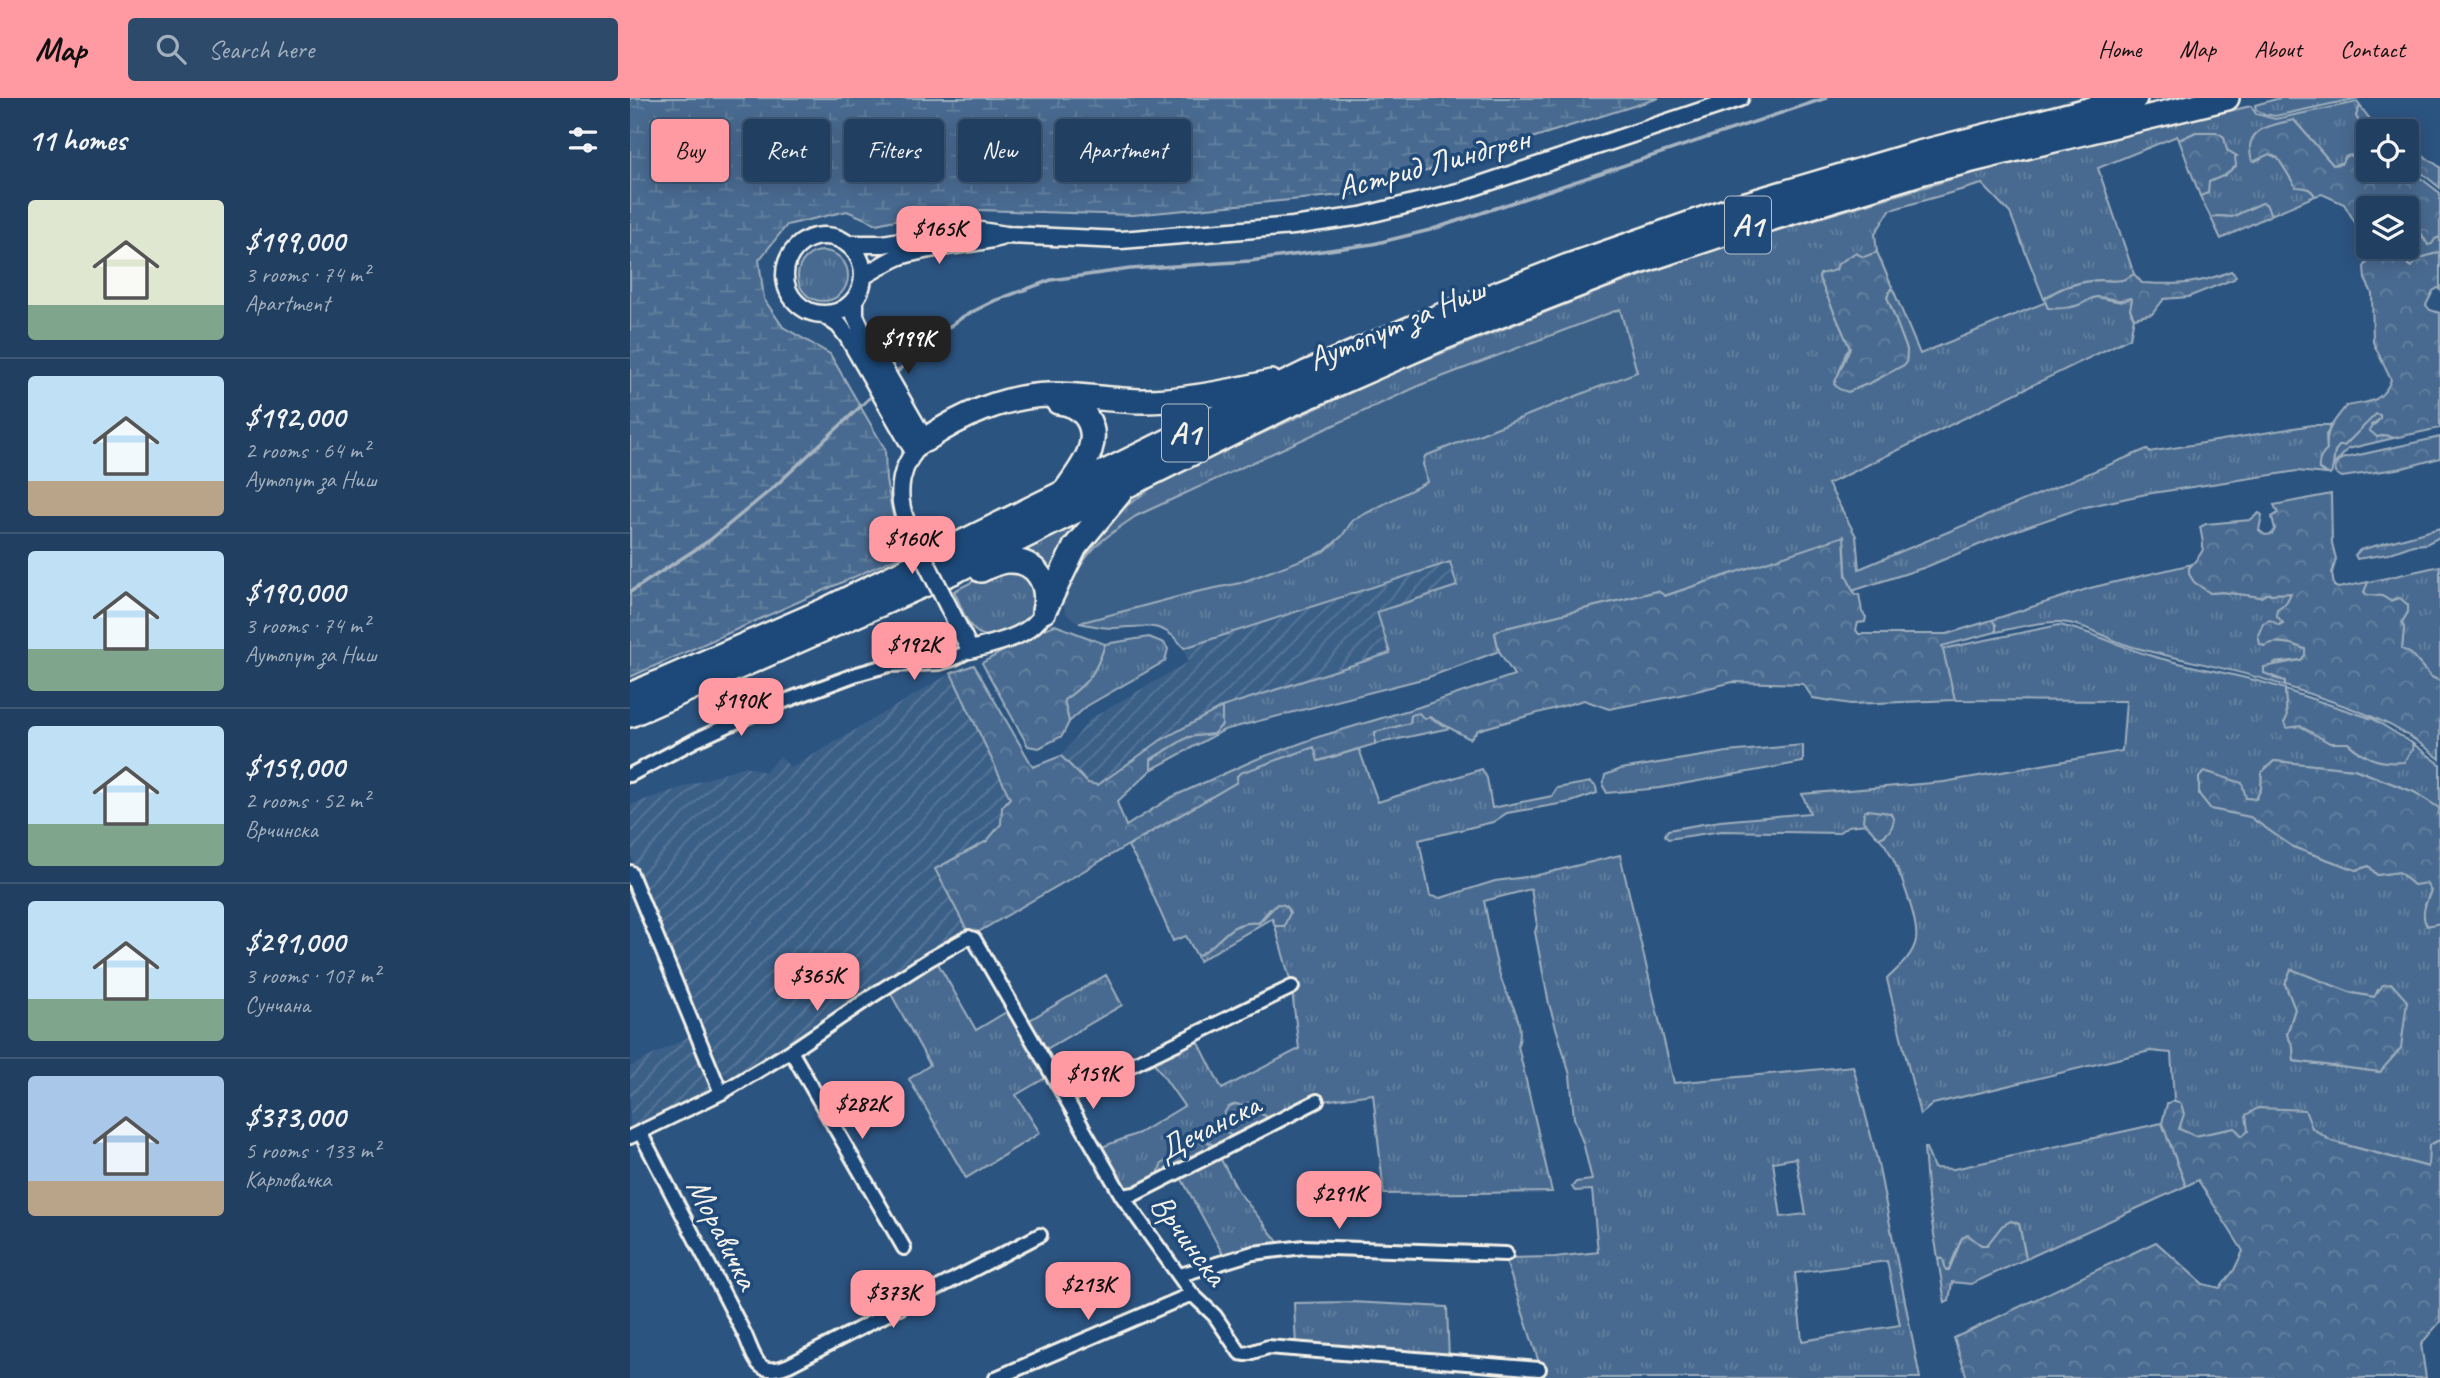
<!DOCTYPE html>
<html lang="en">
<head>
<meta charset="utf-8">
<style>
	body { margin:0; font-family:Caveat,sans-serif; background:#2d4a6a; color:#f1f3f6; height:100vh; display:flex; flex-direction:column; font-size:26px; white-space:nowrap }
	* { box-sizing:border-box; margin:0 }
	p { font-size:23px; color:#a2afbd }
	.icon { flex:none; width:38px; height:38px; fill:none; stroke:currentColor; stroke-width:2; stroke-linecap:round; stroke-linejoin:round }
	.map { position:relative; flex:1; overflow:hidden }
	.panel { display:flex; flex-direction:column; background:#213f61; width:630px }
	.panel>* { flex:none }
	.hud { position:absolute; left:21px; top:21px; width:665px; height:63px; display:flex; gap:14px }
	.controls { position:absolute; left:1726px; top:21px; display:grid; gap:14px }
	.controls a { display:grid; place-items:center; width:63px; height:63px; border-radius:7px; background:#213f61; box-shadow:0 4px 18px #0003,0 0 0 2px #3e5876; font-size:35px }
	.price { position:absolute; translate:-50% -60px; padding:0 16px; border-radius:14px; background:#ff9aa2; color:#111; font-size:23px; line-height:46px; filter:drop-shadow(0 2px 4px #0008) }
	.price::after { content:''; position:absolute; left:50%; top:42px; width:21px; height:16px; margin-left:-10px; background:inherit; clip-path:polygon(0 0,100% 0,50% 100%) }
	.price.current { background:#222; color:#fff }
	ul { padding:0; list-style:none }
	li { display:flex; align-items:center; gap:21px; height:175px; padding:0 28px }
	li+li { border-top:2px solid #3e5876 }
	li span { display:grid; place-items:center; flex:none; width:196px; height:140px; border-radius:7px; color:#555 }
	li>.icon { margin-inline-start:auto }
	span .icon { width:84px; height:84px; fill:#fffc; stroke-width:1 }
	li b { font-size:30px }
	h2 { display:flex; justify-content:space-between; align-items:center; height:84px; padding:0 28px; font-size:30px }
	.pill { padding:0 24px; border-radius:7px; background:#213f61; box-shadow:0 4px 18px #0003,0 0 0 2px #3e5876; font-size:24px; line-height:63px }
	.pill.current { background:#ff9aa2; color:#111 }
	header { display:flex; align-items:center; gap:42px; box-sizing:border-box; height:98px; padding:0 35px; background:#ff9aa2; color:#111 }
	header strong { font-size:33px }
	nav { display:flex; gap:38px; margin-inline-start:auto; font-size:24px }
	.search { width:490px; height:63px; background:#2d4a6a; display:flex; align-items:center; gap:18px; box-sizing:border-box; padding:0 24px; border-radius:7px; color:#a2afbd; font-size:26px }
	main { display:flex; flex:1; min-height:0 }
	.map>svg:first-child { display:block }
</style>
</head>
<body>
<header>
<strong>Map</strong>
<div class="search"><svg class="icon" aria-label="search" viewBox="0 0 24 24"><circle cx="10" cy="10" r="6"/><path d="M15 15l6 6"/></svg>Search here</div>
<nav><a>Home</a><a>Map</a><a>About</a><a>Contact</a></nav>
</header>
<main>
<section class="panel">
<h2>11 homes<svg class="icon" aria-label="filters" viewBox="0 0 24 24"><path d="M4 7h16M4 17h16"/><circle cx="9" cy="7" r="2"/><circle cx="15" cy="17" r="2"/></svg></h2>
<ul>
<li><span style="background:linear-gradient(#dfe7d0 75%,#7fa58c 0)"><svg class="icon" aria-label="home" viewBox="0 0 24 24"><path d="M3 11l9-7 9 7M6 9v11h12V9"/></svg></span><div><b>$199,000</b><p>3 rooms · 74 m²</p><p>Apartment</p></div></li>
<li><span style="background:linear-gradient(#bfe0f5 75%,#b9a48a 0)"><svg class="icon" aria-label="home" viewBox="0 0 24 24"><path d="M3 11l9-7 9 7M6 9v11h12V9"/></svg></span><div><b>$192,000</b><p>2 rooms · 64 m²</p><p>Аутопут за Ниш</p></div></li>
<li><span style="background:linear-gradient(#bfe0f5 70%,#7fa58c 0)"><svg class="icon" aria-label="home" viewBox="0 0 24 24"><path d="M3 11l9-7 9 7M6 9v11h12V9"/></svg></span><div><b>$190,000</b><p>3 rooms · 74 m²</p><p>Аутопут за Ниш</p></div></li>
<li><span style="background:linear-gradient(#bfe0f5 70%,#7fa58c 0)"><svg class="icon" aria-label="home" viewBox="0 0 24 24"><path d="M3 11l9-7 9 7M6 9v11h12V9"/></svg></span><div><b>$159,000</b><p>2 rooms · 52 m²</p><p>Врчинска</p></div></li>
<li><span style="background:linear-gradient(#bfe0f5 70%,#7fa58c 0)"><svg class="icon" aria-label="home" viewBox="0 0 24 24"><path d="M3 11l9-7 9 7M6 9v11h12V9"/></svg></span><div><b>$291,000</b><p>3 rooms · 107 m²</p><p>Сунчана</p></div></li>
<li><span style="background:linear-gradient(#a9c7e8 75%,#b9a48a 0)"><svg class="icon" aria-label="home" viewBox="0 0 24 24"><path d="M3 11l9-7 9 7M6 9v11h12V9"/></svg></span><div><b>$373,000</b><p>5 rooms · 133 m²</p><p>Карловачка</p></div></li>
</ul>
</section>
<div class="map">
<svg width="1810" height="1280" viewBox="0 0 1810 1280">
	<defs>
		<pattern id="industrial-furrows" width="10" height="10" patternUnits="userSpaceOnUse" patternTransform="scale(1.75)"><rect width="10" height="10" fill="#3b6088"/><path d="M-1 1l2-2M0 10L10 0M9 11l2-2" fill="none" stroke="#587799"/></pattern>
		<pattern id="grass-tufts" width="24" height="20" patternUnits="userSpaceOnUse" patternTransform="scale(1.75)"><rect width="24" height="20" fill="#496b90"/><path d="M3 7l-1-3M5 7V3M7 7l1-3M15 17l-1-3M17 17v-4M19 17l1-3" fill="none" stroke="#6481a0"/></pattern>
		<pattern id="forest-crowns" width="20" height="18" patternUnits="userSpaceOnUse" patternTransform="scale(1.75)"><rect width="20" height="18" fill="#496b90"/><path d="M2 6a3 3 0 1 1 6 0M12 15a3 3 0 1 1 6 0" fill="none" stroke="#6481a0"/></pattern>
		<pattern id="wetland-marsh" width="20" height="14" patternUnits="userSpaceOnUse" patternTransform="scale(1.75)"><rect width="20" height="14" fill="#496b90"/><path d="M1 5h8M5 5V1M11 12h8M15 12V8" fill="none" stroke="#6481a0"/></pattern>
	</defs>
	<rect width="100%" height="100%" fill="#2c5481"/>
	<filter id="ink" filterUnits="userSpaceOnUse"><feTurbulence type="fractalNoise" baseFrequency=".0143" numOctaves="2"/><feDisplacementMap in="SourceGraphic" scale="14" xChannelSelector="R" yChannelSelector="G"/><feConvolveMatrix kernelMatrix="1 2 1 2 8 2 1 2 1" color-interpolation-filters="sRGB"/></filter>
	<g filter="url(#ink)">
		<path fill="#3b6088" d="M991,211L1007,274L796,358L793,366L797,384L723,422L712,438L695,453L610,485L566,494L449,525L437,517L432,504L449,467L470,442L506,418L793,286Z"/>
		<path fill="url(#industrial-furrows)" d="M820,464L828,488L760,554L585,611L532,642L468,687L458,685L431,658L460,621L558,564L554,550Z
			M321,575L380,700L372,709L371,726L357,743L305,771L338,834L239,893L108,979L100,980L94,976L0,756V707L115,668L135,674L150,658L161,670Z
			M63,936L84,988L82,994L0,1034V969Z"/>
		<path fill="url(#grass-tufts)" stroke="#9eaebc" stroke-width="2" fill-rule="evenodd" d="M1650,0H1729L1645,18L1634,16L1626,12L1625,7Z
			M1727,4L1730,8L1726,18C1743,46 1733,61 1703,67L1664,22L1625,63L1639,55L1648,60L1666,89C1675,89 1681,90 1685,98L1641,117L1636,107L1632,105L1602,119L1587,118L1581,120L1570,98L1578,95V84L1595,77L1596,52L1594,39L1566,34L1549,42L1547,38L1468,70L1504,176C1487,188 1480,180 1461,183C1445,185 1427,191 1414,201L1380,115L1352,86L1260,112L1245,136L1247,154L1189,179L1220,250L1216,255L1205,286L1218,294L1242,284L1276,265L1277,252L1257,199L1262,189L1290,256L1416,204L1418,210L1466,199L1491,204L1500,200L1502,202L1501,215L1504,220L1500,240L1198,386L1226,438L1229,471L1517,351L1519,354L1682,327H1702L1696,337L1697,352L1689,371L1695,376L1667,373L1516,396L1451,410L1370,438L1296,469L1222,493C1212,476 1218,456 1213,439L1034,498L1027,493L872,531L865,536L869,553L796,580L594,632L521,672V662L558,639L583,635L592,627V609L760,555L747,514L827,488L820,464L554,550C532,521 515,529 483,530C472,530 460,527 449,525L566,494L610,485L695,453L712,438L723,422L797,384L793,366L795,358L1007,274L990,211L793,286L506,418C467,444 456,453 435,496L442,467L476,423L521,390L590,355L767,273L972,192L1097,147L1373,66L1621,8L1626,16L1645,21Z
			M1776,125L1789,131L1795,143L1810,139V154L1791,160L1781,169L1778,167L1785,144L1776,139Z
			M168 178a25 25 0 1 1 50 0a25 25 0 1 1-50 0Z
			M1746,316L1750,317V321L1741,327L1747,339L1756,337L1764,340L1718,351L1703,368L1705,353L1709,348L1715,347L1740,320Z
			M457,416L421,492L383,454Z
			M1810,430V439L1796,446L1783,447L1758,456L1727,461L1725,457L1730,452Z
			M1562,466L1559,470L1580,495L1592,494L1631,499L1636,496L1662,495L1656,505L1653,524L1649,527L1642,544L1662,546L1675,551V557L1671,562L1644,565L1643,580L1655,583V588C1605,570 1551,563 1500,548C1476,541 1455,525 1429,524C1409,523 1386,530 1366,534V527L1362,522L1460,490Z
			M1810,468V583L1801,579L1781,556L1772,551L1774,530L1772,524L1778,514L1766,500L1760,503L1752,498L1737,497L1734,494L1738,484Z
			M386,471L405,484L407,512C397,524 389,528 375,534C341,549 336,518 324,493L366,472Z
			M1429,527C1461,533 1490,549 1522,558C1566,571 1611,576 1655,591L1657,619L1700,645H1718L1729,655L1783,652L1782,645L1810,666V711L1784,694L1724,671L1644,663L1632,674L1631,691L1626,701L1616,700L1569,680V696L1581,711L1620,718L1663,749L1726,772L1739,768L1747,777L1769,774L1784,787L1796,785L1801,793L1795,807L1808,826L1810,825V1042L1799,1047V1069L1701,1043L1682,1030L1618,1033L1611,1039L1605,1030L1565,1038L1549,1031L1551,1006L1544,1002L1541,955L1520,953L1303,1006L1290,1017L1257,881C1268,870 1283,858 1286,842C1289,822 1264,753 1249,740L1254,738L1238,726L1218,728L1208,735L1092,733L1038,741L1035,737L1038,732L1090,723L1180,715L1172,696L1314,684L1492,653L1496,603L1325,602L1312,551ZM1661,872L1722,895L1745,899L1748,891L1750,974L1664,963L1663,948L1657,936L1665,911L1655,886Z
			M519,539L534,545L538,551L535,563L457,608L439,624L434,602C459,584 466,575 475,546Z
			M789,614L820,630L745,646V634L780,625L781,617Z
			M1173,647V664L1030,690L977,695L973,688L975,677L991,671L1097,654Z
			M684,649L689,663L729,651L748,704L852,671L857,680L862,710L922,698L927,690L961,684L966,689L967,695L941,704L877,715L863,724L789,742L800,798L811,800L865,783L904,778L990,757L1044,985L1223,968L1248,1065L1290,1280H914L875,1160L925,1159L968,1154L962,1092L945,1093L942,1089L946,1084L962,1082L954,1048L944,1020L940,977L919,906L905,834L907,827L901,791L854,803C860,830 863,860 873,886C881,907 895,923 888,948L922,1094L754,1096L743,996L693,1003L692,999L584,1052L566,1042L552,1047C547,1077 518,1085 493,1095L469,1050L509,1035L554,1008L522,962L567,941L592,991L669,951L661,885L645,828H654L640,811L628,825C595,822 594,845 567,858L556,838L543,843L512,772L498,748L607,684V678L610,675ZM1166,1060L1176,1116L1151,1119L1143,1064ZM1257,1163L1270,1227L1172,1243L1165,1175Z
			M306,862L346,932L378,913L417,979L386,997L410,1035L336,1080L279,981L300,967L260,894Z
			M476,877L492,907L413,953L398,923Z
			M1532,1025L1556,1088L1396,1161L1389,1126L1381,1123L1372,1128L1358,1147H1352L1332,1140L1319,1171L1316,1172L1311,1160H1308L1298,1101L1294,1050H1296L1304,1070L1324,1071Z
			M588,1056L608,1093L652,1149L595,1160L549,1076Z
			M721,1204L817,1209L819,1262L666,1250L664,1205Z"/>
		<path fill="url(#forest-crowns)" stroke="#9eaebc" stroke-width="2" d="M1730,8L1749,33H1738V72H1776V69L1810,95V139L1805,141L1802,146L1798,147L1789,131L1776,125V110H1738V149H1776V139L1785,144L1787,152L1779,162L1778,167L1781,169L1791,160L1810,154V192L1808,190L1803,193L1796,207L1800,212L1810,215V330L1764,340L1756,337L1747,339L1739,332L1750,321V317L1746,316L1714,348H1709L1705,353L1702,374L1700,377L1689,371C1688,363 1691,357 1697,352C1695,331 1704,324 1716,308C1738,304 1752,305 1761,282L1743,244L1742,195L1735,181L1734,169L1740,160L1736,143L1714,106L1692,96L1685,98C1681,90 1675,89 1666,89L1648,60L1639,56L1625,63L1622,62C1612,31 1640,27 1664,22L1703,67L1711,66L1715,59L1720,57L1726,60C1737,46 1735,33 1726,18Z
			M1566,34H1586L1594,39L1597,52L1607,58L1605,59L1606,68L1595,77L1579,84L1578,95L1570,98L1549,42Z
			M1776,46L1810,69V90L1776,62Z
			M1632,105L1636,106L1641,117L1591,141L1581,120L1587,118L1602,119Z
			M1247,154L1262,189L1257,199L1277,252L1276,266L1242,284L1218,294L1209,291L1204,286L1220,250L1189,180L1190,176L1206,172L1208,166L1225,155L1234,159Z
			M1601,173L1606,178L1604,181L1558,199L1534,201L1522,216L1504,220L1500,211L1502,202L1500,200C1487,205 1479,199 1467,199C1460,199 1457,204 1451,206C1443,210 1427,211 1418,210L1414,201C1427,191 1445,185 1461,183C1479,180 1487,188 1504,176L1512,185C1548,187 1567,187 1601,173Z
			M1810,339V360L1773,370L1712,379L1705,375V369L1711,361Z
			M1701,396L1702,445L1706,461L1702,475L1704,488L1708,490L1738,484L1734,494L1737,497L1752,498L1760,503L1770,500L1778,507V514L1772,524L1774,530L1772,551L1781,556L1801,579L1810,583V661C1765,621 1711,606 1655,588V583L1634,575V569L1671,562L1675,557V551C1661,545 1647,541 1634,548L1630,546L1628,537L1633,525L1640,522L1649,527L1653,525L1646,517L1647,511L1656,505L1661,495L1636,496L1631,499L1592,494L1580,495L1564,484L1559,476V470C1576,450 1575,455 1570,429L1576,426L1620,422L1629,415L1632,417L1629,432L1635,437L1642,436L1645,431L1642,419L1648,415L1644,407Z
			M1214,438L1216,477L1225,497L1229,496L1232,514L1236,519L1235,524L1228,525L1226,532L1229,536H1317L1362,522L1366,527V534L1312,548L1325,602L1221,606L1183,600L1173,586L1103,584L1046,598L979,611L954,602L848,632L840,641L800,619L794,621L789,615L781,617L780,625L745,634V646L688,663L684,649L610,675L607,678V684L343,837L338,834L305,771L357,743L371,726L372,709L380,700L321,575L344,567L403,669L431,658L458,685L468,687L531,642L592,609V627L583,636L558,639L521,661V672L487,704L496,728L542,699L627,661L688,639L789,609L884,577L869,553L865,535L872,531L1028,493L1035,498Z
			M425,527L475,546C466,575 459,584 434,602L439,624L432,638L409,650L398,648L352,565L411,532Z
			M1655,592L1743,621L1782,645L1783,651L1774,664C1750,666 1736,661 1718,645H1700L1670,628L1657,630L1654,625L1657,619Z
			M1644,663L1724,671L1784,694L1809,710L1810,825L1797,828C1790,817 1796,804 1801,793L1796,785L1784,787L1769,774L1747,777L1739,768L1726,772L1663,749L1620,719L1581,711L1569,696V680L1574,673L1612,685L1616,700L1626,701L1631,691L1632,674Z
			M1238,712L1260,715L1264,720C1263,730 1258,737 1249,740L1233,723L1234,714Z
			M647,806C655,806 658,808 660,815L654,828H645L642,820L569,863L567,858C594,845 596,822 629,825Z
			M1661,871L1722,895L1744,899L1753,887L1762,886L1777,903L1771,950L1750,974L1664,963L1663,948L1657,937L1665,911L1655,886Z
			M1544,1002L1551,1006L1554,1016L1549,1031L1565,1038L1605,1030L1612,1038L1618,1033L1616,1017L1628,1010L1675,1012L1682,1030L1701,1043L1798,1069L1799,1047L1810,1042V1224L1791,1246L1796,1280H1337L1324,1240L1526,1144L1573,1186L1590,1190L1604,1172L1613,1153L1568,1082L1556,1088L1532,1025L1537,1006Z
			M607,1006L636,1018L638,1025L606,1042L594,1032C592,1021 592,1008 607,1006Z
			M566,1042H574L583,1047L584,1052L532,1077L529,1073L531,1067L543,1057L549,1058L552,1047Z
			M1381,1123L1389,1126L1396,1161L1341,1186L1322,1184L1319,1203L1315,1205L1308,1161H1313L1316,1172H1319L1332,1140L1338,1137L1351,1147H1357L1372,1128Z"/>
		<path fill="url(#wetland-marsh)" stroke="#9eaebc" stroke-width="2" d="M0,0H1029L723,96L503,117L315,111L247,126L217,113L157,127L129,162L134,201L153,229L200,256L255,351L256,382L271,458L0,579Z"/>
		<g fill="none" stroke-linecap="round" stroke-linejoin="round">
			<path stroke="#a7b4c0" stroke-width="3.5" d="M263,278L297,245L334,218L364,203L421,182L500,171L620,163L743,146L800,132L1196,0
				M0,494L80,442L143,390L245,295"/>
			<defs>
				<path id="minor" d="M0,677L66,642L136,610L227,576L259,567L310,565L323,561L340,552
					M0,774L91,995
					M161,953L274,1150
					M436,999L662,889
					M10,1034L115,1237C126,1262 127,1280 159,1267L410,1137
					M0,1039L91,995L161,953L242,898L300,861L339,839L344,841L492,1098L562,1196L585,1218L610,1255L616,1256L638,1249L909,1271
					M492,1098L505,1096L687,1003
					M550,1177L623,1155L674,1149L876,1156
					M366,1280L562,1196"/>
				<path id="tertiary" d="M155 177a39 39 0 1 1 78 0a39 39 0 1 1-78 0Z
					M219,146H253L338,131L376,137L491,142L663,128L731,118L832,93L1110,0
					M233,178C245,172 256,164 268,159C301,147 337,148 371,139
					M225,202V218L231,231L295,342C270,365 264,395 277,426
					M193,216L209,227L218,239L284,354
					M321,514L340,552C365,545 402,539 414,513"/>
				<path id="motorway" d="M428,304C454,306 468,328 460,352C455,368 442,383 433,396
					M295,342C330,318 375,298 419,297C451,296 482,303 514,303C554,303 603,293 641,284
					M351,472C359,468 369,463 378,463C408,461 420,488 414,513
					M417,507L445,449L489,396
					M0,597L193,513L676,275L810,218L938,168L1113,107L1289,55L1505,0
					M0,617L323,474L657,308L812,240L994,169L1123,126L1293,74L1597,0"/>
			</defs>
			<use href="#minor" stroke="#f4f1e8" stroke-width="18"/>
			<use href="#tertiary" stroke="#f4f1e8" stroke-width="21"/>
			<use href="#motorway" stroke="#f4f1e8" stroke-width="28"/>
			<use href="#minor" stroke="#1f4a7a" stroke-width="12"/>
			<use href="#tertiary" stroke="#1f4a7a" stroke-width="16"/>
			<use href="#motorway" stroke="#1f4a7a" stroke-width="23"/>
			<defs>
				<path id="tertiary-bridge" d="M277,426L321,514"/>
			</defs>
			<use href="#tertiary-bridge" stroke="#f4f1e8" stroke-width="21" stroke-linecap="butt"/>
			<use href="#tertiary-bridge" stroke="#1f4a7a" stroke-width="16"/>
		</g>
	</g>
	<g text-anchor="middle" stroke-width="7" stroke-linejoin="round" paint-order="stroke">
		<g fill="#1f4a7a" stroke="#b4bfc7" stroke-width="2">
			<rect x="1095" y="98.5" width="46" height="57" rx="5"/>
			<rect x="532" y="306.5" width="46" height="57" rx="5"/>
		</g>
		<g font-size="32" font-weight="bold" fill="#f4f1e8">
			<text x="1118" y="138">A1</text>
			<text x="555" y="346">A1</text>
		</g>
		<g font-size="33" fill="#f4f1e8" stroke="#1f4a7a">
			<text transform="translate(803 64) rotate(-15)" y="12">Астрид Линдгрен</text>
			<text transform="translate(766 225) rotate(-23)" y="12">Аутопут за Ниш</text>
			<text transform="translate(578 1028) rotate(-27)" y="12">Дечанска</text>
			<text transform="translate(94 1135) rotate(63)" y="12">Моравичка</text>
			<text transform="translate(560 1141) rotate(53)" y="12">Врчинска</text>
		</g>
	</g>
</svg>
<div class="controls">
<a><svg class="icon" aria-label="locate" viewBox="0 0 24 24"><circle cx="12" cy="12" r="6"/><path d="M12 2v4M12 18v4M2 12h4M18 12h4"/></svg></a>
<a><svg class="icon" aria-label="layers" viewBox="0 0 24 24"><path d="M12 4l9 5-9 5-9-5zM3 14l9 5 9-5"/></svg></a>
</div>
<b class="price" style="left:309px;top:168px">$165K</b>
<b class="price current" style="left:278px;top:278px">$199K</b>
<b class="price" style="left:282px;top:478px">$160K</b>
<b class="price" style="left:284px;top:584px">$192K</b>
<b class="price" style="left:111px;top:640px">$190K</b>
<b class="price" style="left:187px;top:915px">$365K</b>
<b class="price" style="left:463px;top:1013px">$159K</b>
<b class="price" style="left:232px;top:1043px">$282K</b>
<b class="price" style="left:709px;top:1133px">$291K</b>
<b class="price" style="left:458px;top:1224px">$213K</b>
<b class="price" style="left:263px;top:1232px">$373K</b>
<div class="hud">
<a class="pill current">Buy</a>
<a class="pill">Rent</a>
<a class="pill">Filters</a>
<a class="pill">New</a>
<a class="pill">Apartment</a>
</div>
</div>
</main>
</body>
</html>
